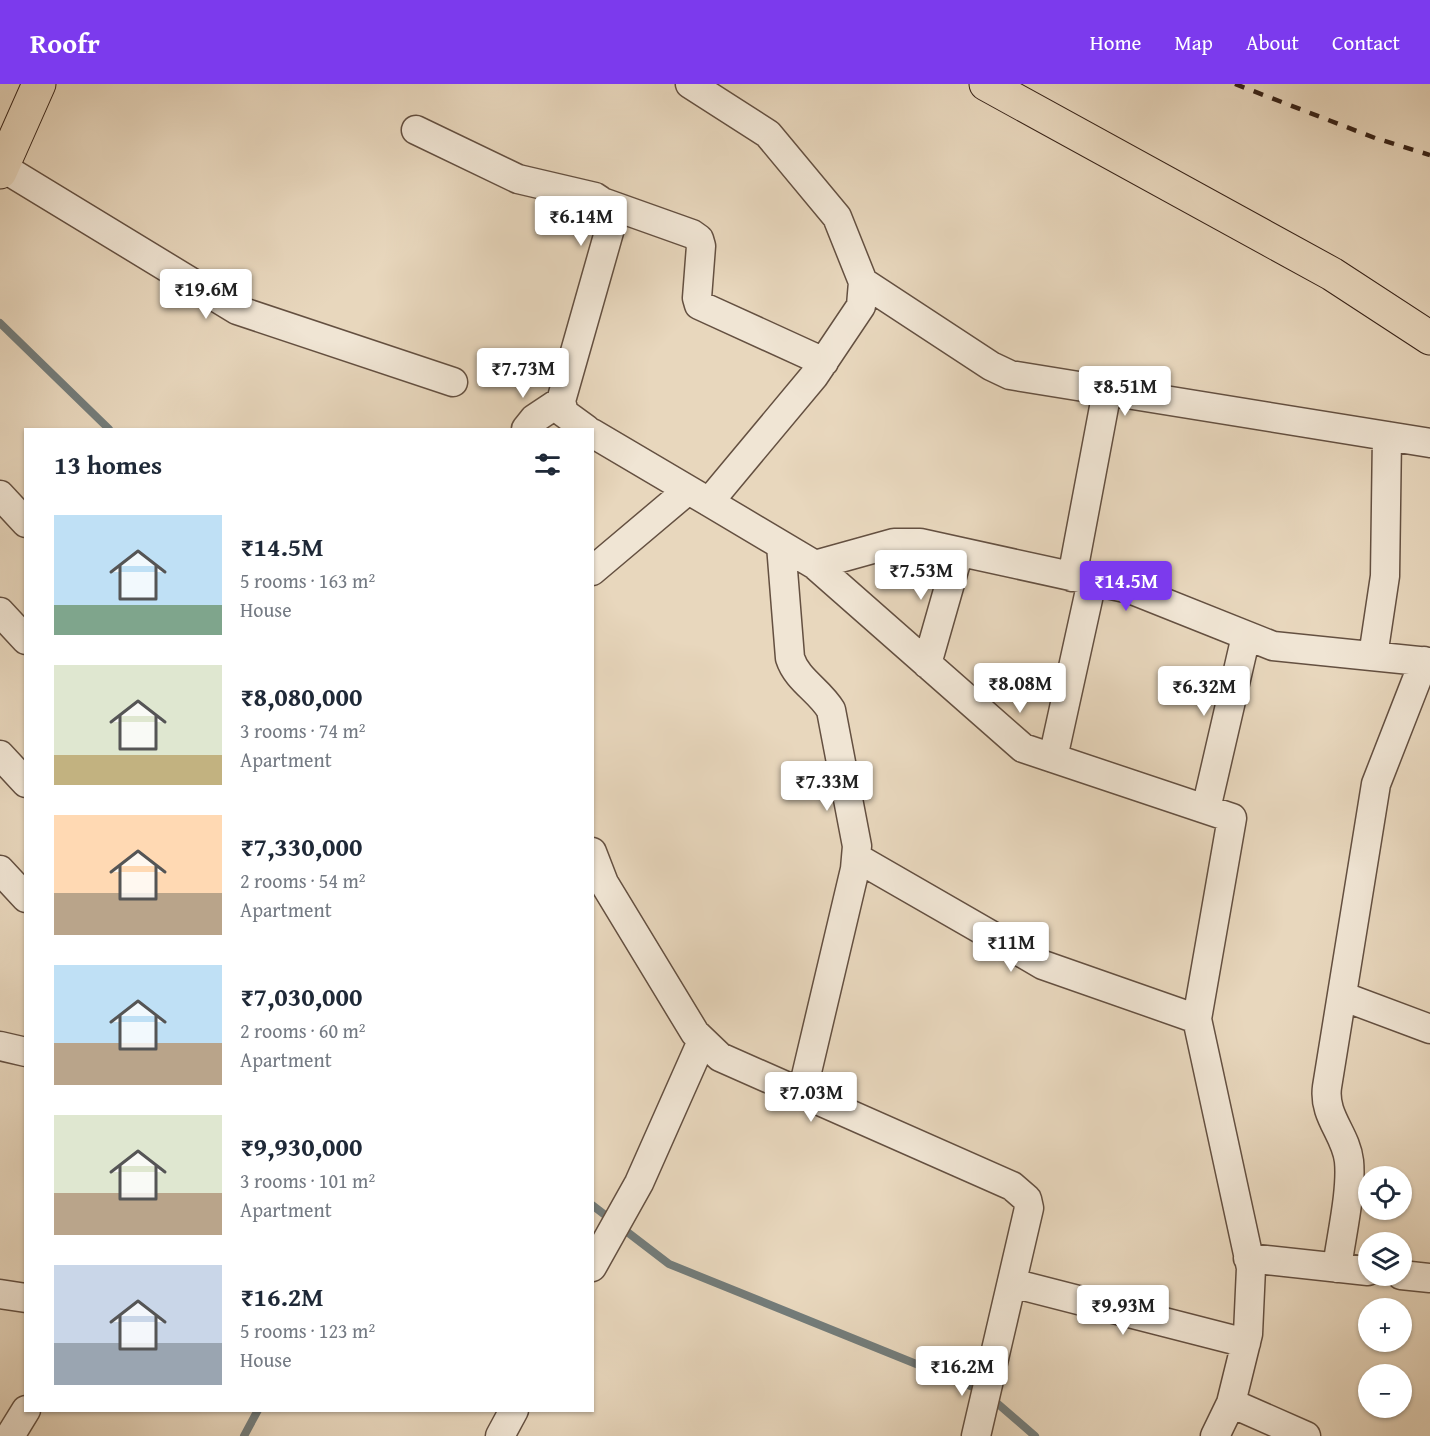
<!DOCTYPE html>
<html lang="en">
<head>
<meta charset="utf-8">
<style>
	body { margin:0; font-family:"Gentium Book Plus",serif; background:#f2f2f3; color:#1f2937; height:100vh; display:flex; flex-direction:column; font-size:22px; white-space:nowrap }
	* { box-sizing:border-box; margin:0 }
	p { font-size:20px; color:#747a83 }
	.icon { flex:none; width:33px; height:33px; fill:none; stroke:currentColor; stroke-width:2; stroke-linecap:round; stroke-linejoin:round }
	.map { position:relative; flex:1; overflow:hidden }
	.side { position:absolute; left:24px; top:344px; width:570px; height:984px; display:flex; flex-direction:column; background:#fff; border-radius:0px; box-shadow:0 2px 4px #0004 }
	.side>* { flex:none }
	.fabs { position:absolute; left:1358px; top:1082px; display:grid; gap:12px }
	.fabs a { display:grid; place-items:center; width:54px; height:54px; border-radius:50%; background:#fff; box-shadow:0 2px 4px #0004; font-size:30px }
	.price { position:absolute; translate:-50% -51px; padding:0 14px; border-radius:6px; background:#fff; color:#222; font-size:20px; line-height:39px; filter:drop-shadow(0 2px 3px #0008) }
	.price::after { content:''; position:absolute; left:50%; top:36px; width:18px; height:14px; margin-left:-9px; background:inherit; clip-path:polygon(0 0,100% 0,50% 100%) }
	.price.on { background:#7c3aed; color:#fff }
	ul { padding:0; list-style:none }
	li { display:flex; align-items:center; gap:18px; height:150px; padding:0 30px }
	li span { display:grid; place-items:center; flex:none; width:168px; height:120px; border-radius:0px; color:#555 }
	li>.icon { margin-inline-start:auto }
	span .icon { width:72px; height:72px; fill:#fffc; stroke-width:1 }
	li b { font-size:26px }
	h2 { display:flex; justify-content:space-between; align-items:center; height:72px; padding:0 30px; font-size:26px }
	header { display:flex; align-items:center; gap:36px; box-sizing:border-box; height:84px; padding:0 30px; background:#7c3aed; color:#fff }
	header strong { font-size:28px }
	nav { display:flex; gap:33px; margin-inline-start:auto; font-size:21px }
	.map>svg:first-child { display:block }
</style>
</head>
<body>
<header>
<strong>Roofr</strong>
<nav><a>Home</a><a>Map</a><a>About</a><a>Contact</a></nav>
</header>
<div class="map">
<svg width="1430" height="1352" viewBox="0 0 1430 1352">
	<rect width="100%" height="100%" fill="#e8d7bd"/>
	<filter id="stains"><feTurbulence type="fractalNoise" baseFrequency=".00333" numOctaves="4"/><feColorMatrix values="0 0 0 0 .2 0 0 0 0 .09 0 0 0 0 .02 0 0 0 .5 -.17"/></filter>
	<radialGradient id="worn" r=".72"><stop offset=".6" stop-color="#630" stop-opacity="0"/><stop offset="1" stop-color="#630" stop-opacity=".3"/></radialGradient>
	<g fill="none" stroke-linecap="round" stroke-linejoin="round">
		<path stroke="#737c7a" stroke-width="8" d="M0,239L109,345
			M592,1121L669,1180L983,1307L1035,1352
			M244,1352L258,1326"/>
		<defs>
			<path id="minor" d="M690,0L768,50L837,133L863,198L861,222L814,292L709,418L815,481L1023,664L1232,734L1197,935L1251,1184L1248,1250L1231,1319L1215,1352
				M416,46L518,95L595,113C607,120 610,127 611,141L561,317L564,329L586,345
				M2,83L237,226L453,298
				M605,119L692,150L699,155L701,162L697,214L699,221L824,278
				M863,198L991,282L1010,291L1430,359
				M526,345L534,335L561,317
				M592,349L709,418
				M0,411L26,439
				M781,461L790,574C797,596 819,606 831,626L857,762L855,785L802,1009
				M815,481L894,459H920L1130,505L1273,562L1430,578
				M592,487L688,406
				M1072,493L1107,307
				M0,528L26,556
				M1373,572L1385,492L1387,352
				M927,580L959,468
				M0,671L26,699
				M1053,674L1092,497
				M1206,725L1246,552
				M592,768L604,799L695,949L720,973L1012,1102L1027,1115L1029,1124L976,1352
				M857,774L1043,881L1197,935
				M0,786L26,814
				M1342,912L1430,945
				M0,962L26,968
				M1248,1174L1368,1187
				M592,1183L639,1099L702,957
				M1337,1184C1341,1153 1352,1107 1349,1077C1346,1050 1323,1032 1327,1003L1376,700L1424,577
				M1401,1191L1430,1194
				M1012,1199L1246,1259
				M0,1210L26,1214
				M1231,1319L1306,1352
				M10,1352L26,1326
				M500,1352L514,1326"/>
			<path id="major" d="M986,0L1332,190L1430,254
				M0,88L39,0"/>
		</defs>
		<use href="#minor" stroke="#645041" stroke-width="31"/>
		<use href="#major" stroke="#382318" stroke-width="35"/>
		<use href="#minor" stroke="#f0e5d4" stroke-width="28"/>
		<use href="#major" stroke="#e8d7bd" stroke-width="33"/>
		<path stroke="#382318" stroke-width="4.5" stroke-dasharray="10 10" stroke-linecap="butt" d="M1235,0L1375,54L1430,71"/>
	</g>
	<rect width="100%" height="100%" filter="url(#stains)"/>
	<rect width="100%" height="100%" fill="url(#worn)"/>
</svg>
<div class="fabs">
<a><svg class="icon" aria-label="locate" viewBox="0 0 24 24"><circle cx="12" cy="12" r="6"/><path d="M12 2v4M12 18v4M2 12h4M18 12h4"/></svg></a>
<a><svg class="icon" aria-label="layers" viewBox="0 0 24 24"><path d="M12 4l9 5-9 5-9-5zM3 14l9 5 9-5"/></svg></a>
<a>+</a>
<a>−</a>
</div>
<b class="price" style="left:581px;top:163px">₹6.14M</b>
<b class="price" style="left:206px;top:236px">₹19.6M</b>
<b class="price" style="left:523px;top:315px">₹7.73M</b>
<b class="price" style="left:1125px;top:333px">₹8.51M</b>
<b class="price" style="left:921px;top:517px">₹7.53M</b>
<b class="price on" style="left:1126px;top:528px">₹14.5M</b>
<b class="price" style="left:1020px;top:630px">₹8.08M</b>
<b class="price" style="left:1204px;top:633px">₹6.32M</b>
<b class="price" style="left:827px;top:728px">₹7.33M</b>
<b class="price" style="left:1011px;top:889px">₹11M</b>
<b class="price" style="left:811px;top:1039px">₹7.03M</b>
<b class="price" style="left:1123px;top:1252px">₹9.93M</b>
<b class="price" style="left:962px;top:1313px">₹16.2M</b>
<section class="side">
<h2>13 homes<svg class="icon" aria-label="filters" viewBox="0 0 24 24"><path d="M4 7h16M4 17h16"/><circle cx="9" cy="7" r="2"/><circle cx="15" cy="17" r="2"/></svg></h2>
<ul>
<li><span style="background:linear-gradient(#bfe0f5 75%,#7fa58c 0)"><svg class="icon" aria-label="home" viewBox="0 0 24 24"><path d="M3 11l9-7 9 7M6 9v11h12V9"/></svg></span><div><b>₹14.5M</b><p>5 rooms · 163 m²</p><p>House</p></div></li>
<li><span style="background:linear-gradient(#dfe7d0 75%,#c2b280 0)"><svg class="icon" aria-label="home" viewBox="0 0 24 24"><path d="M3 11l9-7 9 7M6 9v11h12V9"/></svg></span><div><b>₹8,080,000</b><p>3 rooms · 74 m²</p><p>Apartment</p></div></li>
<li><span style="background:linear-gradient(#ffd9b3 65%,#b9a48a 0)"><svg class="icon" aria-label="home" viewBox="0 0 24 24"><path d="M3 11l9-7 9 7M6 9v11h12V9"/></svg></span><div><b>₹7,330,000</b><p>2 rooms · 54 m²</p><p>Apartment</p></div></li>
<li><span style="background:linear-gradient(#bfe0f5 65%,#b9a48a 0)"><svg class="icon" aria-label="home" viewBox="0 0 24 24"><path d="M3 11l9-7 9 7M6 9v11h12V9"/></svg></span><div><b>₹7,030,000</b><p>2 rooms · 60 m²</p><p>Apartment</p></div></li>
<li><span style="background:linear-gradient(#dfe7d0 65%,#b9a48a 0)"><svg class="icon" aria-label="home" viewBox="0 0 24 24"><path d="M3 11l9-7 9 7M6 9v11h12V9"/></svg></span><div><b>₹9,930,000</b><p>3 rooms · 101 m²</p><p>Apartment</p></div></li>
<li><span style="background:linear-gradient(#c9d6e8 65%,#9aa5b1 0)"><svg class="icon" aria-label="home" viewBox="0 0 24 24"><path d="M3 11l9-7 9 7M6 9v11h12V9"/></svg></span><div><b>₹16.2M</b><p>5 rooms · 123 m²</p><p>House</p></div></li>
</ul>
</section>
</div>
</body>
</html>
